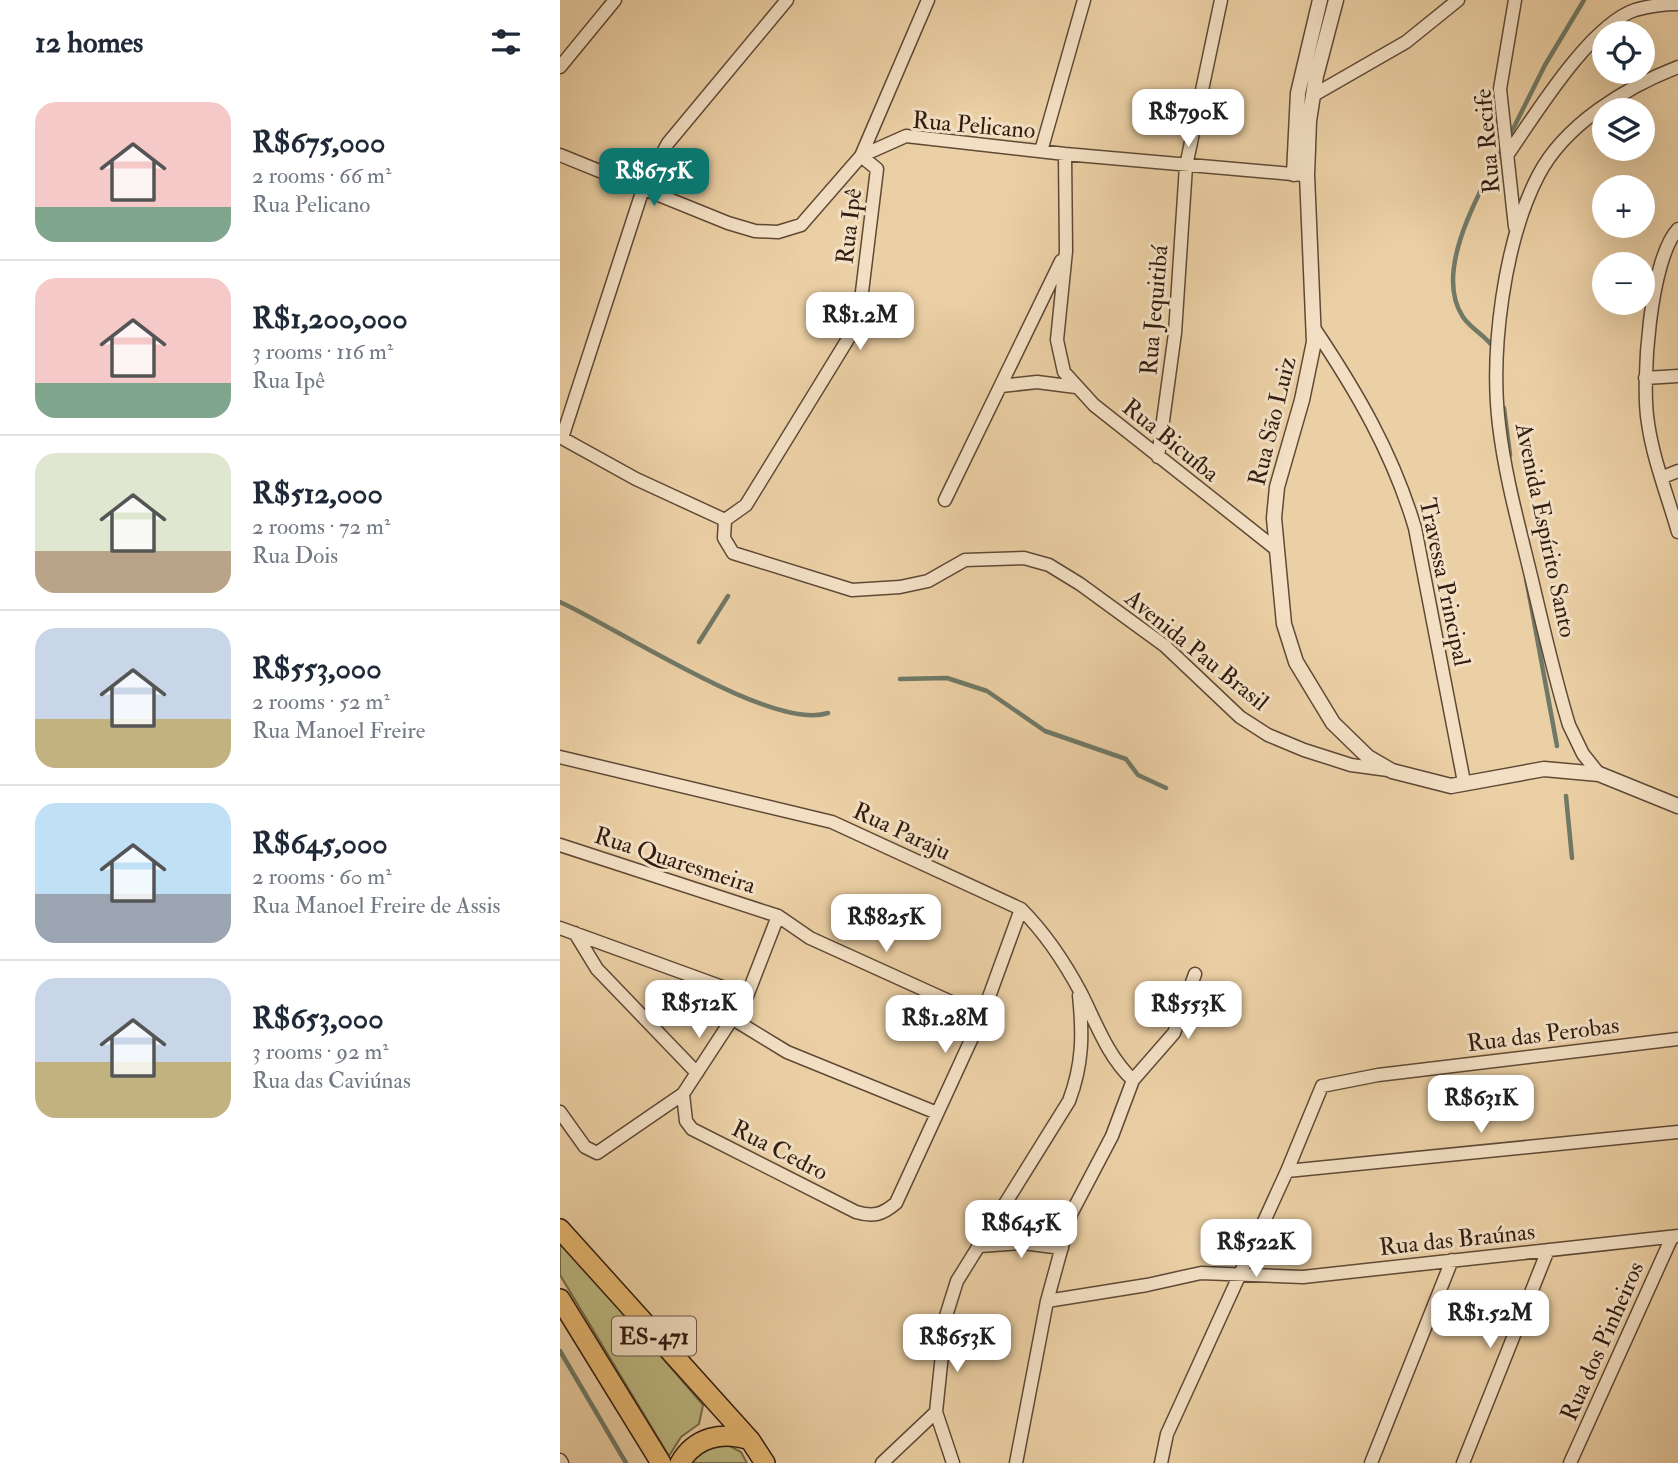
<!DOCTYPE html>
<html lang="en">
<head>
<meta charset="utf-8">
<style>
	body { margin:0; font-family:"IM FELL Double Pica",serif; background:#f2f2f3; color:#1f2937; height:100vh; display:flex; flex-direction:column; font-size:26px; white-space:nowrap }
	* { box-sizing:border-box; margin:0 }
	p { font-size:23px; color:#747a83 }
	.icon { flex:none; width:38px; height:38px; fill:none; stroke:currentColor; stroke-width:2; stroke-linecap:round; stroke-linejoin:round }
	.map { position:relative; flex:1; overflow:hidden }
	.details { display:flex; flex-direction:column; background:#fff; width:560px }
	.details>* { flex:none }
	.buttons { position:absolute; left:1032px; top:21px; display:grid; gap:14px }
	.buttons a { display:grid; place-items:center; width:63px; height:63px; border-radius:50%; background:#fff; box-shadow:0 7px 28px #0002; font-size:35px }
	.price { position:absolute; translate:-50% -60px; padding:0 16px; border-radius:14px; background:#fff; color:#222; font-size:23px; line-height:46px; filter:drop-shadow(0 2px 4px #0008) }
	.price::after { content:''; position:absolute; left:50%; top:42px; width:21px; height:16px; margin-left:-10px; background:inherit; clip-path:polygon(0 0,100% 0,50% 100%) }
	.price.active { background:#0f766e; color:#fff }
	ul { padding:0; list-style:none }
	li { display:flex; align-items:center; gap:21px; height:175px; padding:0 35px }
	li+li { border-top:2px solid #e0e1e3 }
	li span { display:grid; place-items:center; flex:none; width:196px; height:140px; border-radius:21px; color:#555 }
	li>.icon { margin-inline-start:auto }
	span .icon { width:84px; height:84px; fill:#fffc; stroke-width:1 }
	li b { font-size:30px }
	h2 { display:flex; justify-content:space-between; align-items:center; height:84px; padding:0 35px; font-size:30px }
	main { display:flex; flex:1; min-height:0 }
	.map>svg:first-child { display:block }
</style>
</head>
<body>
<main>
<section class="details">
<h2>12 homes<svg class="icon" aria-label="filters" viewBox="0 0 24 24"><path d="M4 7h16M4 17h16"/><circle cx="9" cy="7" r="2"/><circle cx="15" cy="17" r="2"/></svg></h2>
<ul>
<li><span style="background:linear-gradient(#f6c9c9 75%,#7fa58c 0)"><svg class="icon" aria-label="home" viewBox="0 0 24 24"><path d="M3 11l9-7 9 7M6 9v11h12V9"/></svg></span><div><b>R$675,000</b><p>2 rooms · 66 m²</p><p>Rua Pelicano</p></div></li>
<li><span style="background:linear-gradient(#f6c9c9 75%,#7fa58c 0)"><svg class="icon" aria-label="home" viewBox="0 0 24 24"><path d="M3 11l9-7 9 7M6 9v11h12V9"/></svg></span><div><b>R$1,200,000</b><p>3 rooms · 116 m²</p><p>Rua Ipê</p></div></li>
<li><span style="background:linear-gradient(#dfe7d0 70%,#b9a48a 0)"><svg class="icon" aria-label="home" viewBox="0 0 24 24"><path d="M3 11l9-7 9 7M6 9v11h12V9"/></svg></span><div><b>R$512,000</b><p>2 rooms · 72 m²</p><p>Rua Dois</p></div></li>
<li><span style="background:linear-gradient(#c9d6e8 65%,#c2b280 0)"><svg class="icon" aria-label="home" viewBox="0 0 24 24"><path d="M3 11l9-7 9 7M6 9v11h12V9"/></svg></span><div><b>R$553,000</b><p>2 rooms · 52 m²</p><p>Rua Manoel Freire</p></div></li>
<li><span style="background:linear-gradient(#bfe0f5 65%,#9aa5b1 0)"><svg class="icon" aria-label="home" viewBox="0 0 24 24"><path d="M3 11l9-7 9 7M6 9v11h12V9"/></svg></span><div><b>R$645,000</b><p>2 rooms · 60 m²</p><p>Rua Manoel Freire de Assis</p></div></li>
<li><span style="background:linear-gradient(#c9d6e8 60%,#c2b280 0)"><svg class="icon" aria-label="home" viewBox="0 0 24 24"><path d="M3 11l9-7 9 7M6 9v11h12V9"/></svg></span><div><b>R$653,000</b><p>3 rooms · 92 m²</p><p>Rua das Caviúnas</p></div></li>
</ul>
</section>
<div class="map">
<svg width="1118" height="1463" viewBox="0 0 1118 1463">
	<rect width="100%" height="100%" fill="#ecd0a5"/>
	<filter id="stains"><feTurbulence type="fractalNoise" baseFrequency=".00286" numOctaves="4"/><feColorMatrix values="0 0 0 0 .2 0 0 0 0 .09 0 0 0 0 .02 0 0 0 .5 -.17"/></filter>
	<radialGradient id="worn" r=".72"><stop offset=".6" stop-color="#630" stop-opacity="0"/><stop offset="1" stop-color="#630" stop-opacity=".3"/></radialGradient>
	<path fill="#bdb982" stroke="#766a4a" stroke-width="2" d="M0,1238L143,1405L139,1424L121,1437L109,1456L0,1275Z
		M168,1445L181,1452L187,1463H130L140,1450Z"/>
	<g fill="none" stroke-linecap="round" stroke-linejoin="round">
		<path stroke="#707967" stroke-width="4.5" d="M949,137L985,65L1024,0
			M934,348C926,336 911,329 903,317C872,271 921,190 943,148
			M944,408L950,455
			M966,578L997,746
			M0,602C56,627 213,732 268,713
			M139,642L168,596
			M340,679L387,678L427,691L485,731L566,759L578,775L606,788
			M1006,796L1012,858
			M0,1351L66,1463"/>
		<defs>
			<path id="minor" d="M955,0L940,89L955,227
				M0,67L55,0
				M752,96L846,42L898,0
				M481,151L524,0
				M505,154L506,251L497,340L504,372L534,405L716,549
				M948,154C975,115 1030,25 1075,10C1089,6 1104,4 1118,4
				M0,155L168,223L195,231L218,232L241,225L301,156L346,136L505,154L743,175
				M301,156L368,0
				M1118,229C1090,259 1081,383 1088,423C1093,459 1108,497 1118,532
				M754,328C797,392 833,454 855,528L904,782
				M1085,378L1118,376
				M441,386L477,382L516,387
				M0,437L76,479L165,520
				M2,438L83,189L108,143L227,0
				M598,457L615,333L626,166L661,0
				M1103,477L1118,471
				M385,500L501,261
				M165,520L164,538L173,553L292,590L340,587L368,581L405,560L464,558L489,565L520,584L605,646L680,717L708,735L744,750L791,765L828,770
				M165,520L186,505L288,339L302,292L317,169L301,156
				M0,757L272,822L461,909C485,933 505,963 521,993C536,1023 548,1057 573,1080
				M1039,774L1023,754L1009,725C994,676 983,626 971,576C959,526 945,476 939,425C930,351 944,242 978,176C1004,125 1066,87 1118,67
				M0,845L218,916L250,938L422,1016
				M0,928L187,996
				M15,933L37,969L137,1073
				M173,1019L227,1052L377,1113
				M123,1094L126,1121L132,1129L296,1212C313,1217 322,1215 336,1203L422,1016L461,909
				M0,1112L25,1147L37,1153L123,1094L187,996L218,916
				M727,1171L1118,1132
				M420,1246L463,1243L502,1248
				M487,1301L587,1285L641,1273L743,1277L1118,1236
				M376,1412L393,1463
				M0,1460L2,1463
				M322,1463L376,1412L386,1316L397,1281L509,1101C523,1064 523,1034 519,995
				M456,1463L487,1301L511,1214L552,1136L573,1080L614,1033L635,974
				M601,1463L607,1434L727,1171L762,1086L818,1075L1118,1039
				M811,1463L892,1260
				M903,1463L988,1250
				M1010,1463L1112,1237"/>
			<path id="tertiary" d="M776,0L756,76L749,121L747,175L754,342L742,400L717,487L714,518L724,624L736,662L773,723L808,757L832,771L891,786L984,769L1039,774L1118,806
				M734,174L738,93L760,0"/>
			<path id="primary" d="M0,1229L190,1440L205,1463
				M0,1299L101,1463
				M120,1463C135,1437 162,1431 190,1440"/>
		</defs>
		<use href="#minor" stroke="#5f4936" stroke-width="15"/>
		<use href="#tertiary" stroke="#5f4936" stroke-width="17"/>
		<use href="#primary" stroke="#301c11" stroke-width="22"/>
		<use href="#minor" stroke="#f3e0c4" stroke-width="12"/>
		<use href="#tertiary" stroke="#f3e0c4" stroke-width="14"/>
		<use href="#primary" stroke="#e6b872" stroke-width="19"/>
	</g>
	<g text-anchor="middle" stroke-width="6" stroke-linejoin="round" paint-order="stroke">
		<rect fill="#f3e0c4" stroke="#6a5747" stroke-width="2" x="52" y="1316.5" width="84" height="39" rx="5"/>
		<g font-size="23" font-weight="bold" fill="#301c11">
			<text x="94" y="1344">ES-471</text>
		</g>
		<g font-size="24" fill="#301c11" stroke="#f3e0c4">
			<text transform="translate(414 125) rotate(5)" y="8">Rua Pelicano</text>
			<text transform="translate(927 141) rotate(-95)" y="8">Rua Recife</text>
			<text transform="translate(289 226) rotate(-83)" y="8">Rua Ipê</text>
			<text transform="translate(594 310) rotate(-85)" y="8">Rua Jequitibá</text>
			<text transform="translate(712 421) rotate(-76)" y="8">Rua São Luiz</text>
			<text transform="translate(611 440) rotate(39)" y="8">Rua Bicuíba</text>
			<text transform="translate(986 530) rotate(78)" y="8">Avenida Espírito Santo</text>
			<text transform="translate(885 582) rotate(78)" y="8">Travessa Principal</text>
			<text transform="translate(637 650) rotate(39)" y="8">Avenida Pau Brasil</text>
			<text transform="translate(342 831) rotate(25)" y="8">Rua Paraju</text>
			<text transform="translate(115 860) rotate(18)" y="8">Rua Quaresmeira</text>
			<text transform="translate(983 1034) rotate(-7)" y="8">Rua das Perobas</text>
			<text transform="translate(220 1150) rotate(27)" y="8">Rua Cedro</text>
			<text transform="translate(897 1239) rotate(-6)" y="8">Rua das Braúnas</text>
			<text transform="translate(1042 1341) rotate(-66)" y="8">Rua dos Pinheiros</text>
		</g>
	</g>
	<rect width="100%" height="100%" filter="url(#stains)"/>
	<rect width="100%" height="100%" fill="url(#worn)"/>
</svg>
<div class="buttons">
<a><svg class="icon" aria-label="locate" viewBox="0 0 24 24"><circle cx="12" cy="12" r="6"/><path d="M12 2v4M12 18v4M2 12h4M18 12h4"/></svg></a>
<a><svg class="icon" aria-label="layers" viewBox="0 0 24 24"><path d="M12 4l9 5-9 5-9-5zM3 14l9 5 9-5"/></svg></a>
<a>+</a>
<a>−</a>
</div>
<b class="price" style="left:628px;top:149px">R$790K</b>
<b class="price active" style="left:94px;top:208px">R$675K</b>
<b class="price" style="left:300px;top:352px">R$1.2M</b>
<b class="price" style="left:326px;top:954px">R$825K</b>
<b class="price" style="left:139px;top:1040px">R$512K</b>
<b class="price" style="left:628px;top:1041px">R$553K</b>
<b class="price" style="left:385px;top:1055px">R$1.28M</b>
<b class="price" style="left:921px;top:1135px">R$631K</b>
<b class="price" style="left:461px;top:1260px">R$645K</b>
<b class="price" style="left:696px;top:1279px">R$522K</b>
<b class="price" style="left:930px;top:1350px">R$1.52M</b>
<b class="price" style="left:397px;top:1374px">R$653K</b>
</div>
</main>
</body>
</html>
